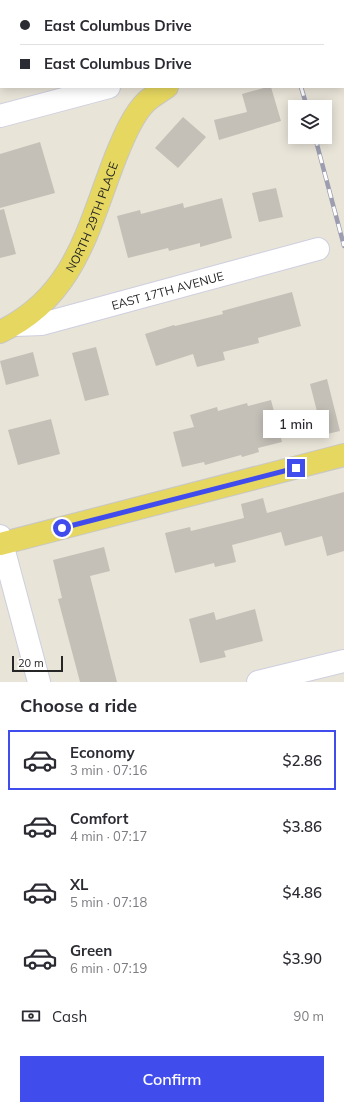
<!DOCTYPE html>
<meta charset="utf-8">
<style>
:root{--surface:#fff;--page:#f7f7f7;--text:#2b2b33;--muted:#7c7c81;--line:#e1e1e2;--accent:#414ced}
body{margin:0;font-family:Mulish,sans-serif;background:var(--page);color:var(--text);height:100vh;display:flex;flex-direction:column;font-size:15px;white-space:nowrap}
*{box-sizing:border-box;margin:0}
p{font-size:13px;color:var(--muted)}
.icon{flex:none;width:22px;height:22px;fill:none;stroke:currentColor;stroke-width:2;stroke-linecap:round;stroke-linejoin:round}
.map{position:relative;height:682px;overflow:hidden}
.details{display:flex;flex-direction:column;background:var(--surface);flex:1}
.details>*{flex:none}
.top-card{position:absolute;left:0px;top:0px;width:344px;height:88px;box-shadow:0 2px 10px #0003;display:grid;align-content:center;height:88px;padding:0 20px;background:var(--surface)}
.buttons{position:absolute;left:288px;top:100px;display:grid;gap:8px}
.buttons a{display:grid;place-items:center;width:44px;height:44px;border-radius:0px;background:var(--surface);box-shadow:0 2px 10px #0003;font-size:20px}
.scale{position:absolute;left:12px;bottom:10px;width:51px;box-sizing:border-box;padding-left:4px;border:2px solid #262626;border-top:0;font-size:11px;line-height:14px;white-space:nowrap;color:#262626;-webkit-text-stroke:3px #fff;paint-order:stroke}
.end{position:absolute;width:18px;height:18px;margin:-9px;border:5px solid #414ced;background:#fff;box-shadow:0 0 0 2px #fff}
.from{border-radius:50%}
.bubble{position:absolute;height:28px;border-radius:0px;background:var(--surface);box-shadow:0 2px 10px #0003;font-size:13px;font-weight:600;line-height:28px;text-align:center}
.top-card b{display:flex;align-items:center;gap:14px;height:38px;font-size:15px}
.top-card b+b{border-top:1px solid var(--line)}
.top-card i{width:10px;height:10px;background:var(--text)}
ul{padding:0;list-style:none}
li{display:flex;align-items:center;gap:12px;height:60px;margin:0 8px 6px;padding:0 12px;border:2px solid transparent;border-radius:0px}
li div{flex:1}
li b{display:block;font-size:15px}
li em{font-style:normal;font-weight:600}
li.selected{border-color:var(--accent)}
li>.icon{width:36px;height:36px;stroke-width:1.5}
h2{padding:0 20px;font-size:18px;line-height:48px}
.pay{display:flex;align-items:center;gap:10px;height:44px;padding:0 20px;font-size:15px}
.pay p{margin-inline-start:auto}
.action{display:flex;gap:8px;margin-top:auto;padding:8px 20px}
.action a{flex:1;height:46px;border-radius:0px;background:var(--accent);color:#fff;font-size:16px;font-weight:600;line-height:46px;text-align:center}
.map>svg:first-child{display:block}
</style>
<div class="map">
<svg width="344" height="682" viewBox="0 0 344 682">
<rect width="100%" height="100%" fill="#e9e4d8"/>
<g fill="#c4c0b8">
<polygon points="267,87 271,87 281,121 219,140 214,120 247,112 242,94"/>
<polygon points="183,117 206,137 178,168 155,148"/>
<polygon points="40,142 55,193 0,208 0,154"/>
<polygon points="276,188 283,217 259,222 252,193"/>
<polygon points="222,198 232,238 200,247 200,243 169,251 168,248 128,258 117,216 140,210 141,214 183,203 184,208"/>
<polygon points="4,209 16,254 0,258 0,210"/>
<polygon points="292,292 301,326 258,338 259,343 223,352 225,360 197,367 193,354 156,366 145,334 174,325 175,326 223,314 222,311"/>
<polygon points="96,347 109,395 85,401 72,353"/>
<polygon points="33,352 39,376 6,385 0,361"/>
<polygon points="327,379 340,431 323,435 310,384"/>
<polygon points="271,400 282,442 258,448 259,452 242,457 241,455 205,465 204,462 182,467 173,432 194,427 190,415 217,407 218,411 247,403 248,406"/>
<polygon points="51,419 60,454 18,465 8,430"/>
<polygon points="344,492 344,551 327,556 322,536 285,546 281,532 232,545 236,562 215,567 214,563 175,573 165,533 190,527 191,531 244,518 241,504 263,498 267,513"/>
<polygon points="104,547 110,571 90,576 117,682 80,682 58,599 62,598 53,560"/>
<polygon points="255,609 263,641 224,651 226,657 200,663 189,619 214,612 216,620"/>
</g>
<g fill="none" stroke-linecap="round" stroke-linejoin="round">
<defs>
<g id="minor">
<polyline points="0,116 109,87"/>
<path id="s1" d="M15,325L42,324L318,249"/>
<polyline points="0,536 39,682"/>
<polyline points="258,682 344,661"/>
</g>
<g id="major">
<polyline points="343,27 344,26"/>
<path id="s2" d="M0,332C76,296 88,227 116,156C123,139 133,114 147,101C153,96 161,91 167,87"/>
<polyline points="0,544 344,455"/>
</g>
</defs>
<use href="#minor" stroke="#cecfdf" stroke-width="24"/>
<use href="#major" stroke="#c7c7c7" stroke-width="24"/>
<use href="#minor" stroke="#fff" stroke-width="22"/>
<use href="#major" stroke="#e6d760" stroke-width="22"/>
<defs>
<g id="rail">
<polyline points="278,0 279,1"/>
<polyline points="301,87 307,107"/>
<polyline points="315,137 344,246"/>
</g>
</defs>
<use href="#rail" stroke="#9c9db0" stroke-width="4.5"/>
<use href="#rail" stroke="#fff" stroke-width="3" stroke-dasharray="9" stroke-linecap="butt"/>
</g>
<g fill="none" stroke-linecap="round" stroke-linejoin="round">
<polyline stroke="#414ced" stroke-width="5" points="62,528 296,468"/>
</g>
<g text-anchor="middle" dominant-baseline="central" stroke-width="3" stroke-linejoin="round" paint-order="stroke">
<g font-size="12" fill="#262626" stroke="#fff">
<text stroke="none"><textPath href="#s2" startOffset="152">NORTH 29TH PLACE</textPath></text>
<text stroke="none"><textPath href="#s1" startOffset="157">EAST 17TH AVENUE</textPath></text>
</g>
</g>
</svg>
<div class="buttons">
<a><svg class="icon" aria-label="layers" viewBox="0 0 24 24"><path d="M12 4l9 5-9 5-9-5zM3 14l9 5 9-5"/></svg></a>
</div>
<div class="scale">20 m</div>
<i class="end from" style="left:62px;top:528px"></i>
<i class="end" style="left:296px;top:468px"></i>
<div class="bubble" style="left:263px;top:410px;width:66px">1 min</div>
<div class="top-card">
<b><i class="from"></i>East Columbus Drive</b>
<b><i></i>East Columbus Drive</b>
</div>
</div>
<section class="details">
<h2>Choose a ride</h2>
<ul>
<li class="selected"><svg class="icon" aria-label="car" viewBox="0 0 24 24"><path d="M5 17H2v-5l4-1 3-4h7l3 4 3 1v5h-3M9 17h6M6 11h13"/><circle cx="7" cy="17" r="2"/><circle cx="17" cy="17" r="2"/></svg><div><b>Economy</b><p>3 min · 07:16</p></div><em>$2.86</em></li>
<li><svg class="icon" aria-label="car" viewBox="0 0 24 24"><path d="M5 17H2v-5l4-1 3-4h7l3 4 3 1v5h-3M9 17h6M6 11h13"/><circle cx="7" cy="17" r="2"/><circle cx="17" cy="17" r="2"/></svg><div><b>Comfort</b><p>4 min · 07:17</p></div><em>$3.86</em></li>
<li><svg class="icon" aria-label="car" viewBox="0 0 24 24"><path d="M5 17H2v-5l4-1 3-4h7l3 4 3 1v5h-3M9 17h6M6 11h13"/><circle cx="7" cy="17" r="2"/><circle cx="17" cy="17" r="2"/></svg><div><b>XL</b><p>5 min · 07:18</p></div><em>$4.86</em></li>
<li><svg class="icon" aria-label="car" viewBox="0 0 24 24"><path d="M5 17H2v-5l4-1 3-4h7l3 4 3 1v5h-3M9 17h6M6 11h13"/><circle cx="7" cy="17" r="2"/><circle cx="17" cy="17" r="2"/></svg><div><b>Green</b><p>6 min · 07:19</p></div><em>$3.90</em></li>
</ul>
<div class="pay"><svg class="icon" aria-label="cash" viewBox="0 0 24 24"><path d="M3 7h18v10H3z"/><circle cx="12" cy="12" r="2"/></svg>Cash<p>90 m</p></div>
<div class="action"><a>Confirm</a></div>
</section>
